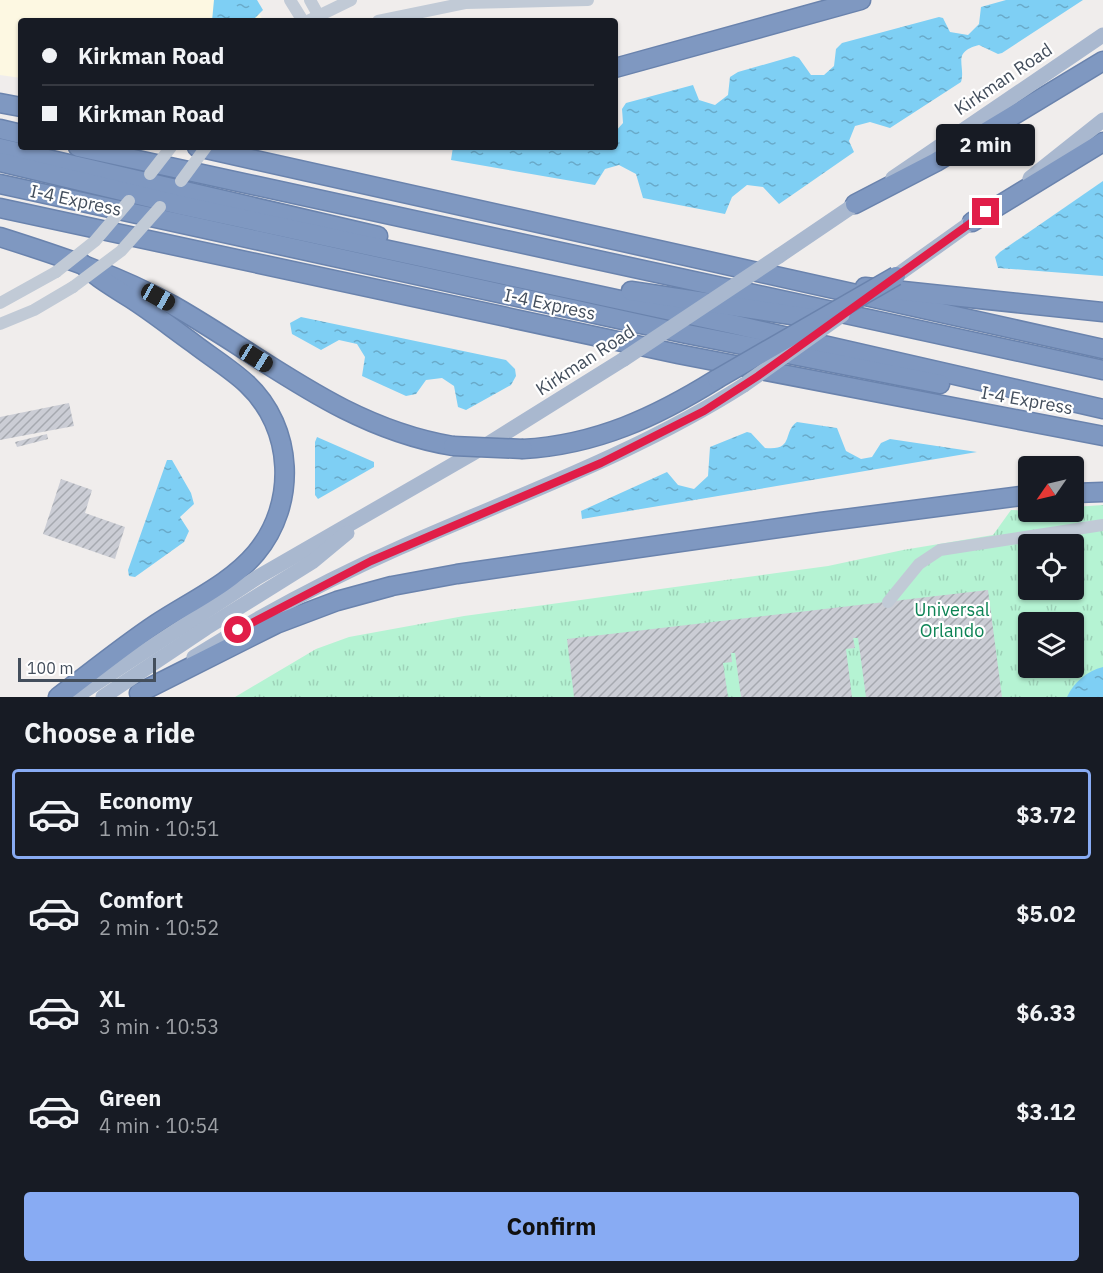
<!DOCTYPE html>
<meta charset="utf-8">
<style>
:root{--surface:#171b24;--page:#242831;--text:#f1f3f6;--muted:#9ea1a6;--line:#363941;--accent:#88abf3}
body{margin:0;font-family:"IBM Plex Sans",sans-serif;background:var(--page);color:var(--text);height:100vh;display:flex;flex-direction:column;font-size:22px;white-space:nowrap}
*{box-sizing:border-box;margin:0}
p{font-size:20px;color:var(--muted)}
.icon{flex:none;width:33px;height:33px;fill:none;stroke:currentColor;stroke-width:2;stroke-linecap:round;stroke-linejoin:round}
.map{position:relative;height:697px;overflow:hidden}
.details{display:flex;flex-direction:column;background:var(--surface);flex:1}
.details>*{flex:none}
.top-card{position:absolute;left:18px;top:18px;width:600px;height:132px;border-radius:6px;box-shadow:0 2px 4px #0004;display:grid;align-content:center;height:132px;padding:0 24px;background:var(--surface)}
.needle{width:39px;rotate:236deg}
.controls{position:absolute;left:1018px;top:456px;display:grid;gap:12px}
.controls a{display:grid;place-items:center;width:66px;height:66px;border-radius:6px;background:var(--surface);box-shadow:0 2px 4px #0004;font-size:30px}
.scale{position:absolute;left:18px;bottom:15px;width:138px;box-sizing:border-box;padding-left:6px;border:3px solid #434e5c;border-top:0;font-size:16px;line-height:21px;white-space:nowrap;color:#434e5c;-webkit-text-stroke:4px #fff;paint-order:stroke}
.end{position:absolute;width:27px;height:27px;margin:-14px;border:8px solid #e11d48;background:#fff;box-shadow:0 0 0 3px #fff}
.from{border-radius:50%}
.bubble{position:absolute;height:42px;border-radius:6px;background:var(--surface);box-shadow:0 2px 4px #0004;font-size:20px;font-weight:700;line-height:42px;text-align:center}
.car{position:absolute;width:18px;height:36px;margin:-18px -9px;border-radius:8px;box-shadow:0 0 4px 2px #0007;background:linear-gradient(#222 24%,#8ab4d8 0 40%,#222 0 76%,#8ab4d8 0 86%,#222 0)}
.top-card b{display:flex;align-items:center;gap:21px;height:57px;font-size:22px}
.top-card b+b{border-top:2px solid var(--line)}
.top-card i{width:15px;height:15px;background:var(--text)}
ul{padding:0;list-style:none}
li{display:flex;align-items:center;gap:18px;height:90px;margin:0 12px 9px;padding:0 12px;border:3px solid transparent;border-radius:6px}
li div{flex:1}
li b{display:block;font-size:22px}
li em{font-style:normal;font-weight:700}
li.on{border-color:var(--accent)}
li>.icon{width:54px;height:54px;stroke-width:1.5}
h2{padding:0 24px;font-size:27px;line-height:72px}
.primary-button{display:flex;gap:12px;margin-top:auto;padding:12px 24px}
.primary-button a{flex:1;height:69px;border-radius:6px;background:var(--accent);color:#111;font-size:24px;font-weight:700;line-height:69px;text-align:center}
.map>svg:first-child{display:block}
</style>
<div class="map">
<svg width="1103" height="697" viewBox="0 0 1103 697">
<defs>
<pattern id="park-tufts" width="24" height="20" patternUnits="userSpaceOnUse" patternTransform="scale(1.5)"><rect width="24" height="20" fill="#b5f3d3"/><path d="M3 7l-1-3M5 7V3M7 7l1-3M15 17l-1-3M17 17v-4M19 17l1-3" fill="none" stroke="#9dd2b8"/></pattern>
<pattern id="water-ripples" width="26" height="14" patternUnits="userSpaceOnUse" patternTransform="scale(1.5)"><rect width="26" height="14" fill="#7ecff4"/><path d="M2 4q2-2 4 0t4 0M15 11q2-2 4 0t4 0" fill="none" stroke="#69aac9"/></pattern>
<pattern id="building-hatch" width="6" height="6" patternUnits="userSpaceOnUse" patternTransform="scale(1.5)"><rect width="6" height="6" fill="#cbcdd5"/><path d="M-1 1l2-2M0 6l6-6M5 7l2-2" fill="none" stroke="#a6a9b0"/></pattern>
</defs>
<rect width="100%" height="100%" fill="#f0edec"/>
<polygon fill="#fdf8e2" points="0,0 250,0 263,20 21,21 21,78 0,75"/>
<path fill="url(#park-tufts)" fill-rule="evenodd" d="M1103,505V697H235L316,649L349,637L464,616L828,566L903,550L993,535L1011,510L1074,512V507ZM1029,544H1074V590H1029ZM1029,622H1074V668H1029Z"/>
<g fill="url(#water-ripples)">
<polygon points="214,0 257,0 263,10 252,21 212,21"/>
<path d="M1006,0H1083L1002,53L998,54L979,45C951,52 966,65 961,82L890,128L870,122L855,126L849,141L854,152L779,204L763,187L747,185L732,197L725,214L643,198L636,174L619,165L605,169L595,185L451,160L453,147H615V132L623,123L622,109L626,103L693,85L699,100L715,105L728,95L730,77L738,72L794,56L799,58L811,75H824L834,66L836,49L842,43L939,17L943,18L950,32L968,35L979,24L981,7Z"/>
<polygon points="1103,181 1103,276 998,268 995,257 1000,252"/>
<polygon points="301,317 506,360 515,369 516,376 511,385 466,410 458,407 454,386 442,378 426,380 416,394 406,396 362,376 365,357 357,344 339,340 321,350 292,334 290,323"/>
<path d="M797,422L837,428L846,451L861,459L872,457L881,443L890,439L977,452L582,519L581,511L667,472L678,485L694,489L708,476L710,447L747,432L751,433L765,448C795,451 782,432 797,422Z"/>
<polygon points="317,437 374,462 374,467 318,499 315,495 315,442"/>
<polygon points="167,460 172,460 191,493 194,504 180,517 189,531 184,542 135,577 129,576 128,570"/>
<path d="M1103,667V697H1067C1074,682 1087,671 1103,667Z"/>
</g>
<g fill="url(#building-hatch)">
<polygon points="69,403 74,426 0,440 0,417"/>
<polygon points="47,434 48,439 17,447 15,442"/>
<polygon points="61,479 92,490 85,513 125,527 115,559 43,534"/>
<polygon points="988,590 1002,697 866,697 858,638 853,638 855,648 846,649 852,697 741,697 735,653 731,653 732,662 723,663 728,697 574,697 567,639"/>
</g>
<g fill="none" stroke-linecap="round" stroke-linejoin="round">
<defs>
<g id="highway">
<polyline points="615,68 861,0"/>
<polyline points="0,103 21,107"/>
<polyline points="0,129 21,134"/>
<polyline points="78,147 1103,370"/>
<polyline points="197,147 1103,349"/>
<polyline points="0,148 378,236"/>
<polyline points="0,162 180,205 736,325 1103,409"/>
<polyline points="0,184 682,333 940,384"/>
<polyline points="855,204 936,162 1103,61"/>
<polyline points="0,208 678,354 1103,436"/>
<polyline points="972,222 1103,142"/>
<path d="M0,237C60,256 118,275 174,306C267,359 344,428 453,446"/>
<polyline points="865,287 1103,312"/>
<polyline points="631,291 811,318"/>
<path d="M523,449C596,445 656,417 717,379"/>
<polyline points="1074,493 1103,492"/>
<polyline points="139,693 276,624 337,601 392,586 457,574 821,522 1029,495"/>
<path d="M58,697C91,672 123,646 156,624C189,602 230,584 256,553C297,504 294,428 247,384C231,369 211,357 193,343C172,328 152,312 130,298C110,285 97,278 79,261"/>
</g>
</defs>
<use href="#highway" stroke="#6a83ad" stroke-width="21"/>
<g stroke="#c1cad6" stroke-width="12">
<polyline points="290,0 303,21"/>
<polyline points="310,0 321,20"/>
<polyline points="308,21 351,0"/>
<polyline points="378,21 465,3 588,0"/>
<polyline points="0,303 56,272"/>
<polyline points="0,324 34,310 73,287"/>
<polyline points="888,602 919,564 940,550 1103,525"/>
</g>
<g stroke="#a9b8cf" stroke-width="15">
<polyline points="893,178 1103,35"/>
<polyline points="1030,178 1103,120"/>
<polyline points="779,256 863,199"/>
<polyline points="896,276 980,216"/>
<path d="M194,657C260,616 328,579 399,548C516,496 636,454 744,385"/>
<polyline points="75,697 258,577 475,452 624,359"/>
<polyline points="103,697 206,628 312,562 347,533"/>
</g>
<use href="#highway" stroke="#7f98c1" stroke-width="18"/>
<defs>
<g id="highway-bridge">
<polyline points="717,379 896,276"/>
<polyline points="453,446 523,449"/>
</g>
</defs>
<use href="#highway-bridge" stroke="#6a83ad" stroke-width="21" stroke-linecap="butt"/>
<g stroke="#c1cad6" stroke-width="12">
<polyline points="150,174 171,147"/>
<polyline points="181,181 206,147"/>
<polyline points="56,272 95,241 129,201"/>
<polyline points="73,287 121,251 160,207"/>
</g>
<g stroke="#a9b8cf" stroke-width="15">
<polyline points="624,359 779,256"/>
<polyline points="744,385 842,315"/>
</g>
<use href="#highway-bridge" stroke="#7f98c1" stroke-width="18"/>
</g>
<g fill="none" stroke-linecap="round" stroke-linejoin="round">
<polyline stroke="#e11d48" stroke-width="8" points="238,630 371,561 601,463 704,411 758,376 986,212"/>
</g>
<g text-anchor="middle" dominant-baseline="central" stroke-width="4.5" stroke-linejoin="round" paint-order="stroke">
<g font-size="18" fill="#434e5c" stroke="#fff">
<text transform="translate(1003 79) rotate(-34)">Kirkman Road</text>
<text transform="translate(76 200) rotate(12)">I-4 Express</text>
<text transform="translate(550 304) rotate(12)">I-4 Express</text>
<text transform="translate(585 360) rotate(-33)">Kirkman Road</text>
<text transform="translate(1027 400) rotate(10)">I-4 Express</text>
</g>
<g font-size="18" fill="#0d8355" stroke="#fff">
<text x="952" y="609">Universal<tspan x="952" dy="21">Orlando</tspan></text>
</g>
</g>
</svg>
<div class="controls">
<a><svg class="needle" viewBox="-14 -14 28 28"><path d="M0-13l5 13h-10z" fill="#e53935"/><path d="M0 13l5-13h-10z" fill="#9ea1a6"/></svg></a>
<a><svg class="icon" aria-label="locate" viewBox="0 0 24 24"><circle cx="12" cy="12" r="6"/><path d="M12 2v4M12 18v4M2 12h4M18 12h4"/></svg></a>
<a><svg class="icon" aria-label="layers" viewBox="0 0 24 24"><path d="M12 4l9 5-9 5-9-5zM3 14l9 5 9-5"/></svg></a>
</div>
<div class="scale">100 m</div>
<i class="end from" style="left:238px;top:630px"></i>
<i class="end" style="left:986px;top:212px"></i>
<div class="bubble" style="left:936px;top:124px;width:99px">2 min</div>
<i class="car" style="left:158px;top:297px;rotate:119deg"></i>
<i class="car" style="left:256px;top:358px;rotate:122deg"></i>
<div class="top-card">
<b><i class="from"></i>Kirkman Road</b>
<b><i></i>Kirkman Road</b>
</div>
</div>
<section class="details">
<h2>Choose a ride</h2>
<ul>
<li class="on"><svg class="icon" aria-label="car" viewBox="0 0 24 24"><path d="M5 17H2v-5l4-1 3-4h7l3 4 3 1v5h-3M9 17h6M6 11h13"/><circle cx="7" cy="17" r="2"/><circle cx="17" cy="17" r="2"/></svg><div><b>Economy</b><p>1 min · 10:51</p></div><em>$3.72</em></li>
<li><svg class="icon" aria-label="car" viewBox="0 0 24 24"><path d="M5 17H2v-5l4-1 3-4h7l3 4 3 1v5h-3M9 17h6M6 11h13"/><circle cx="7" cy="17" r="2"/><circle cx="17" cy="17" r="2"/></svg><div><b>Comfort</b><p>2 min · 10:52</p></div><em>$5.02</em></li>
<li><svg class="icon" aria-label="car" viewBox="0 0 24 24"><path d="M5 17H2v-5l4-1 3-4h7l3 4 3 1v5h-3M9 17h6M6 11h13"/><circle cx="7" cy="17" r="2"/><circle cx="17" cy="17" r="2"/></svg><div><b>XL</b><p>3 min · 10:53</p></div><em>$6.33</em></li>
<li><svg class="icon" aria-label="car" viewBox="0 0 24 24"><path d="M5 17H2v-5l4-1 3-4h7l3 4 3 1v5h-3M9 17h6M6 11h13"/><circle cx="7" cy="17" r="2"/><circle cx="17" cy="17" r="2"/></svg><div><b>Green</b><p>4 min · 10:54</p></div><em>$3.12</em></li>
</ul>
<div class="primary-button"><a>Confirm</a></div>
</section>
